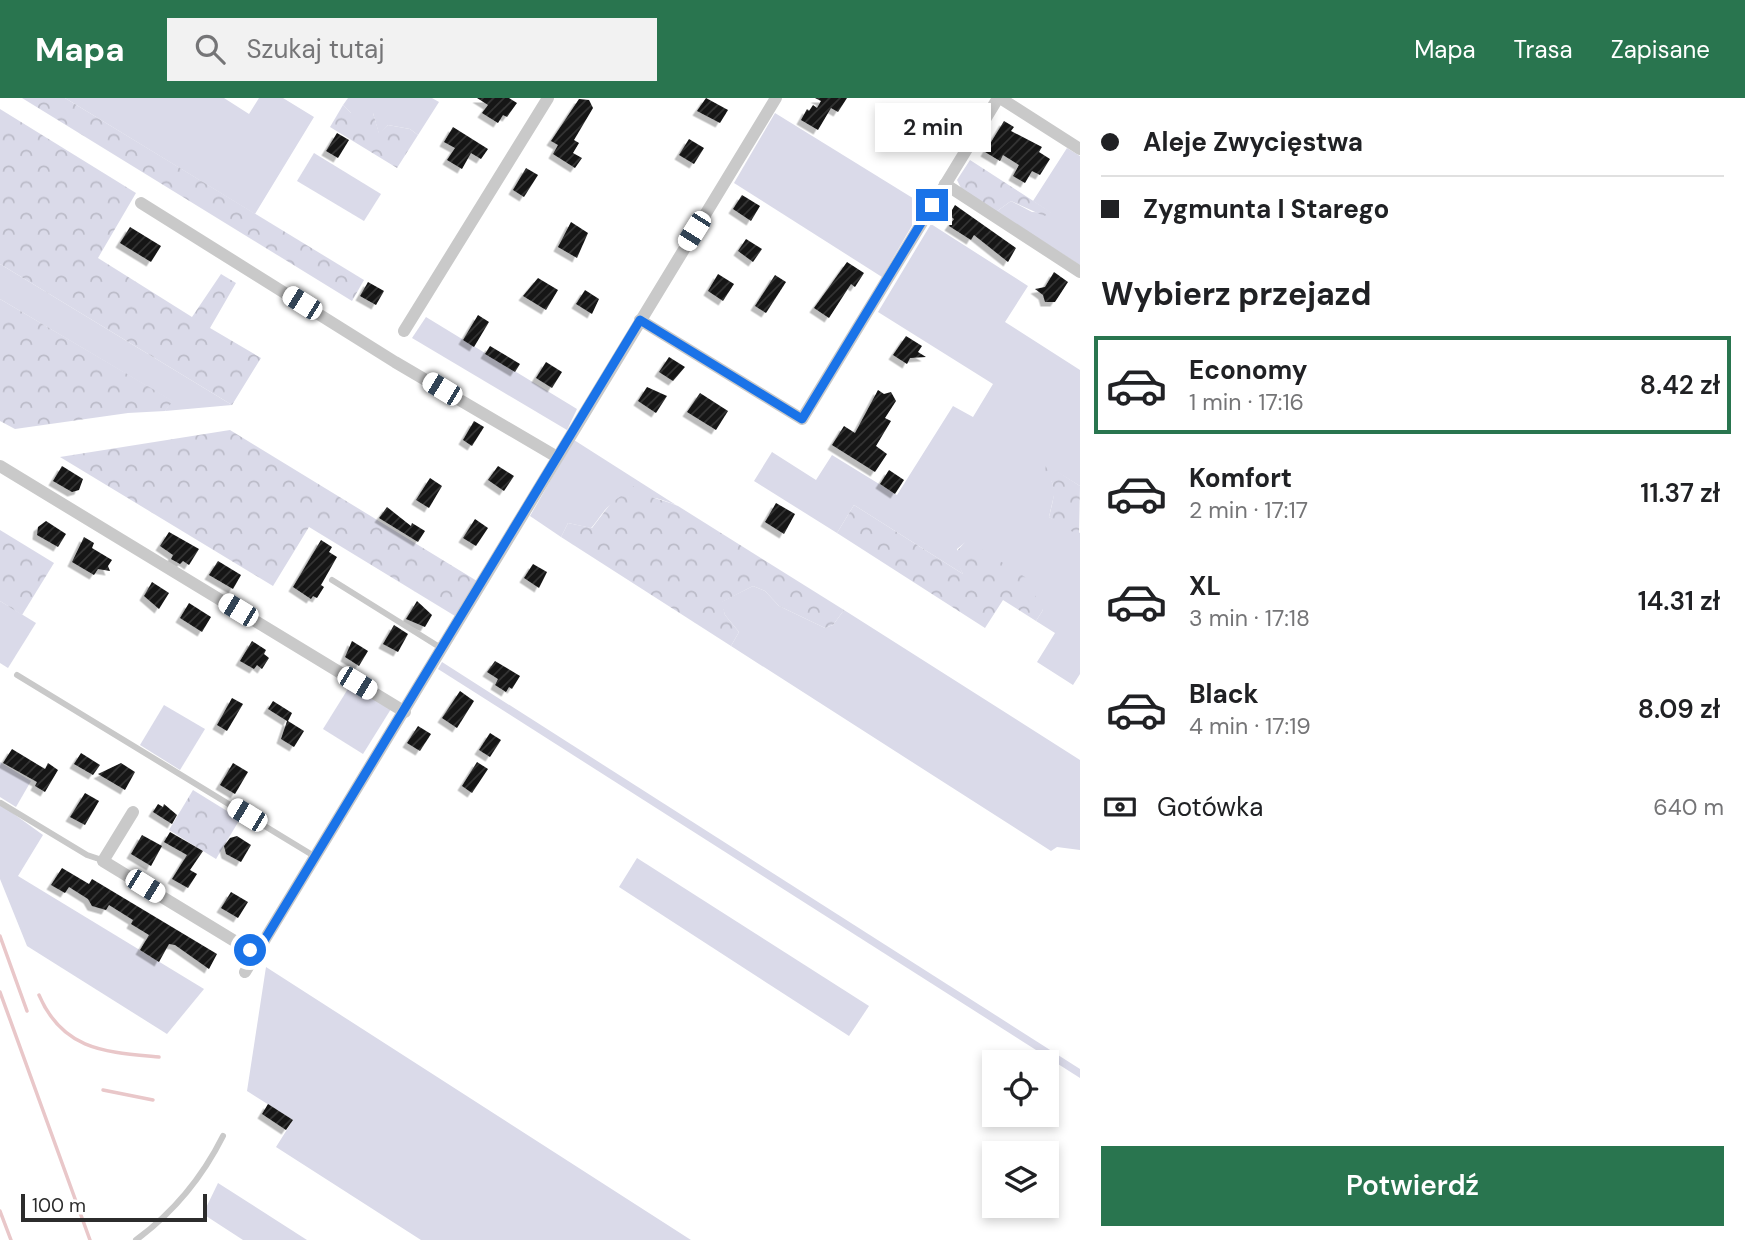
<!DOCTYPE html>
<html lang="pl">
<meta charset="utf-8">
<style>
:root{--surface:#fff;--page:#f2f2f2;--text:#202124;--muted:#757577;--line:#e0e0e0;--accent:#29754f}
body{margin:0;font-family:"DM Sans",sans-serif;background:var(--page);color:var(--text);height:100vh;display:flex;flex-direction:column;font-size:26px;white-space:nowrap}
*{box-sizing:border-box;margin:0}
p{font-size:23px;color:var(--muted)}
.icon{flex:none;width:38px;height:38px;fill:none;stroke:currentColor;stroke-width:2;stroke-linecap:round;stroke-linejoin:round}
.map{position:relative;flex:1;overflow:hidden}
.side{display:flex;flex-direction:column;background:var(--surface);width:665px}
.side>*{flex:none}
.top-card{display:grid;align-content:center;height:154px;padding:0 21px;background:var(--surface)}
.fabs{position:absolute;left:982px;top:952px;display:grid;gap:14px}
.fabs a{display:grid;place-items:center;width:77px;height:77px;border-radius:0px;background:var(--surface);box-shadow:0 4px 10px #0003;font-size:35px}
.scale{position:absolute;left:21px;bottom:18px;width:186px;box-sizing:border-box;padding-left:7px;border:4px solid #2c2c2c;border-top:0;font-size:19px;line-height:24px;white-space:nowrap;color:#2c2c2c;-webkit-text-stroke:5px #fff;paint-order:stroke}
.end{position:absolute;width:32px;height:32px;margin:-16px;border:9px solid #1a73e8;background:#fff;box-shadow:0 0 0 4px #fff}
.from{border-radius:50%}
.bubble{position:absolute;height:49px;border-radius:0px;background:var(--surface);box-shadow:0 4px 10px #0003;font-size:23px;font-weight:600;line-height:49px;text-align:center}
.car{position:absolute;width:21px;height:42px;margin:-21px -10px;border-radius:9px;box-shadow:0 0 5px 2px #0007;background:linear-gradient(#fff 24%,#345 0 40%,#fff 0 76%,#345 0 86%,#fff 0)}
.top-card b{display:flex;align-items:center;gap:24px;height:66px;font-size:26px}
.top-card b+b{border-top:2px solid var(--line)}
.top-card i{width:18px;height:18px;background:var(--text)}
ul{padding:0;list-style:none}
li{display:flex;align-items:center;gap:21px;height:98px;margin:0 14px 10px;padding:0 7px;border:4px solid transparent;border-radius:0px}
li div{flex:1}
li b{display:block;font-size:26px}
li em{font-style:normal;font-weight:600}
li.on{border-color:var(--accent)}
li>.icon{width:63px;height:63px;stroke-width:1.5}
h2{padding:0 21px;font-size:32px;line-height:84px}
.pay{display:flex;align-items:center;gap:18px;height:77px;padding:0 21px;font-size:26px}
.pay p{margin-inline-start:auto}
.action{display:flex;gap:14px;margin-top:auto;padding:14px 21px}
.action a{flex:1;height:80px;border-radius:0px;background:var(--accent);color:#fff;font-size:28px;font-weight:600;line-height:80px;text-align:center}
header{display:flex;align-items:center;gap:42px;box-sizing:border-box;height:98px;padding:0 35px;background:var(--accent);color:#fff}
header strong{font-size:33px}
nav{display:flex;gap:38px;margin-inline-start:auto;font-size:24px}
.search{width:490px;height:63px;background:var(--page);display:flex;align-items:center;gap:18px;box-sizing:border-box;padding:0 24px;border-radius:0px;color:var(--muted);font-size:26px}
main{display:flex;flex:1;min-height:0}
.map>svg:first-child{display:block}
</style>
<header>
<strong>Mapa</strong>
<div class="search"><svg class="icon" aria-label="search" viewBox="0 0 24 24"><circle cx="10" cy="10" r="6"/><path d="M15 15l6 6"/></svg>Szukaj tutaj</div>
<nav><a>Mapa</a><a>Trasa</a><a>Zapisane</a></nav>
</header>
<main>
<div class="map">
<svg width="1080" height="1142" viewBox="0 0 1080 1142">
<defs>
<pattern id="forest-crowns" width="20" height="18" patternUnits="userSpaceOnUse" patternTransform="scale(1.75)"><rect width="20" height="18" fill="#dadae9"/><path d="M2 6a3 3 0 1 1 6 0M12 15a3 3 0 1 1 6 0" fill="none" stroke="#bbbbc8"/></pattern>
<pattern id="building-hatch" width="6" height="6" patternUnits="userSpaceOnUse" patternTransform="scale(1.75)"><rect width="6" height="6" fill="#131313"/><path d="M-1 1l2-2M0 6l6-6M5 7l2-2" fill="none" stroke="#363636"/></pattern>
<filter id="shadow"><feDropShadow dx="-4.5" dy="4.5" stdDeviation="0" flood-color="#0004"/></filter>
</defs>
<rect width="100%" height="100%" fill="#fff"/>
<g fill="#dadae9">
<polygon points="65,0 224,0 249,16 259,0 283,0 314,19 255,116"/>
<polygon points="348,0 432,0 439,4 418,37 410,31 388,27 379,36 373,15 351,15 343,7"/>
<polygon points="775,15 924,107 882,179 734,85"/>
<polygon points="1067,50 1080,58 1080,167 996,114 1011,103 1032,114 1051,115 1033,103"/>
<polygon points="314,55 381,96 364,123 297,83"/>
<polygon points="931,126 1028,188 1005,224 1080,272 1080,388 1046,367 1055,393 1049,419 1080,435 1080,576 1073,587 1037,564 1055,535 1036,523 1043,512 967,443 957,451 958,465 963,476 854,407 837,435 754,383 772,354 816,382 832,357 897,397 953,308 973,319 993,286 878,214"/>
<polygon points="0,166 232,307 165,313 172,303 0,201"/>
<polygon points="426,219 577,311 567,332 412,240"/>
<path d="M574,342L676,407C656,399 633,392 613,405C605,409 598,423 591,430L568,425L561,439L530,418Z"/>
<polygon points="753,488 765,493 779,508 825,530 833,527 844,512 1080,662 1080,752 1057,749 1051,753 731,548 739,534 725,517 721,504"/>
<polygon points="0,503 36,525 8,570 0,565"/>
<polygon points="442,564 1080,971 1080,980 438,571"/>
<polygon points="351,586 391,611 363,656 323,631"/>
<polygon points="164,607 205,631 180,672 140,647"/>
<polygon points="0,664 31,683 16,709 0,699"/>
<polygon points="0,706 43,737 18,778 204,891 167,936 27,848 0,781"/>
<polygon points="637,760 869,908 849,938 619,789"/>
<polygon points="266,869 691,1142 421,1142 276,1049 293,1022 247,993"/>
<polygon points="218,1085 307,1142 243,1142 203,1116"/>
</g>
<g fill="url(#forest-crowns)">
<polygon points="22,0 65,0 364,182 352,203"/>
<polygon points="343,7 351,15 366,12 373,15 379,35 388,27 410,31 418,37 397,70 330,29"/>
<polygon points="0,11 136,95 98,160 192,219 221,176 236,185 210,230 261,260 232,307 0,166"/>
<polygon points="970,62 1052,115 1044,118 1011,103 996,114 963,94 957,82"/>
<polygon points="0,201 173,303 165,313 128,315 15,331 0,323"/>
<polygon points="230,332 477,483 455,518 309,429 273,488 60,359"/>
<path d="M1046,366L1080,388L1079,438L1049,419C1053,401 1059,389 1045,374Z"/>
<path d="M633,388C647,400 661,401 678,408L844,512L833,527L825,530L779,508L765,493L753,488L722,504L725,517L739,534L731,548L561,439L568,425L592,430L611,405L621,398L628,399Z"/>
<polygon points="854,407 963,476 953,457 967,442 1025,479 1043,512 1036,523 1003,502 985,530 837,435"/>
<polygon points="0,432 54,465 22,517 0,503"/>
<polygon points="193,692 240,721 216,761 169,732"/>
</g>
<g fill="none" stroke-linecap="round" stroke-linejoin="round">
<g stroke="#e9c7c9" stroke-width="3.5">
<polyline points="0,838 27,913"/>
<polyline points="0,894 90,1142"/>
<path d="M39,897C63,953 106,954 159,959"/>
<polyline points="103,992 153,1002"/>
<polyline points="0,1113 11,1142"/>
</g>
</g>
<g fill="url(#building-hatch)" filter="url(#shadow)">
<polygon points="477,0 509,0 517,5 507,19 503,17 498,25 482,15 488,7"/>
<polygon points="706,0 728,12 720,25 697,13"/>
<polygon points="815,0 847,0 838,14 831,10 818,32 801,22 807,11 809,13 813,7 817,10 821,3"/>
<polygon points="579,1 589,2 593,10 574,42 579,45 573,55 582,60 575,70 553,56 558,47 551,43"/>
<polygon points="1004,23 1014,29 1011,33 1042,49 1039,54 1050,61 1040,77 1032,73 1025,85 1013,78 1019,67 1003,57 1000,63 985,54"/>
<polygon points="453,29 488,51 481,61 471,55 462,71 447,62 455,50 444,44"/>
<polygon points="337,35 349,42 338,60 326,53"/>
<polygon points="689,41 704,50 694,66 679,57"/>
<polygon points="526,70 538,77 524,99 513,92"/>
<polygon points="742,97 760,108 751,123 733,111"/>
<polygon points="955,107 1016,150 1008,164 974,137 971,142 949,128 954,121 949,117"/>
<polygon points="571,124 588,135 577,160 558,149"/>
<polygon points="130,129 161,148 151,164 120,145"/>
<polygon points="746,141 762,151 753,164 738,153"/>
<polygon points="847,164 864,175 855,189 851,186 829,220 814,210"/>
<polygon points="1054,174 1068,184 1055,204 1045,204 1043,197 1035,191 1045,189"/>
<polygon points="718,176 734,186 723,203 708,193"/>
<polygon points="775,177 786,184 766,215 755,208"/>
<polygon points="538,180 558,192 546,212 523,198"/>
<polygon points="368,184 384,193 376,207 360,198"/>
<polygon points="585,192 599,201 592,216 576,206"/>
<polygon points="478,217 489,224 474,249 463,242"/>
<polygon points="906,238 922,248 918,254 926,259 910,260 907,266 893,257"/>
<polygon points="490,248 520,266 515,274 485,256"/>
<polygon points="669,259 685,269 673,283 659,274"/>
<polygon points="546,264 562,274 552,290 536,280"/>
<polygon points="647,289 667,298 656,315 638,303"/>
<polygon points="878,292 884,296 891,294 896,303 885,320 891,323 876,348 887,356 875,374 832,347 844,328 855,335"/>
<polygon points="700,295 728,313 716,332 687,314"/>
<polygon points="474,323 484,329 472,348 463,342"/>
<polygon points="62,368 83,381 79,392 72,394 53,383"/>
<polygon points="498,368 514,378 504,393 488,382"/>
<polygon points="889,372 904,382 895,396 880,386"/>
<polygon points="430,380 442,388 429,410 416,402"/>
<polygon points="776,405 795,416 784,436 765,424"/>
<polygon points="387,409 411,428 412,425 425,433 418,444 379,420"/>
<polygon points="475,421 488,430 476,448 463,440"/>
<polygon points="46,423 66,436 58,449 37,437 38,429"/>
<polygon points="169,434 199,451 189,467 183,463 180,466 171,461 173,457 160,448"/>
<polygon points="84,439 94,445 92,450 112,462 108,468 110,473 98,471 94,477 72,464"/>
<polygon points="321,442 332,449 329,454 337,459 321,487 324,489 317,500 313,498 311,501 293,489"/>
<polygon points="218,463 241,477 233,491 209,477"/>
<polygon points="533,466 547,474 539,490 524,480"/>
<polygon points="152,484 169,495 159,511 144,498"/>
<polygon points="417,503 432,517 425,529 406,521"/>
<polygon points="189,505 211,519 202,534 180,520"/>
<polygon points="394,527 408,536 398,554 383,546"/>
<polygon points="252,543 266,552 264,556 269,560 262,571 257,567 254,571 240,563"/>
<polygon points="352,543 368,553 359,568 345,559"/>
<polygon points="495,563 520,578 512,591 509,589 506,594 495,587 498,581 487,574"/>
<polygon points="460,593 474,603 457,630 442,620"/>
<polygon points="232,600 243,606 227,633 217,627"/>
<polygon points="273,603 292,615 288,623 304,633 294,649 281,641 287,623 268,611"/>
<polygon points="418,628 431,636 420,653 407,645"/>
<polygon points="490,635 501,642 490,659 479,652"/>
<polygon points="12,651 45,671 48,665 58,672 45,694 35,688 37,684 3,665"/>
<polygon points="81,655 100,667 93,677 74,666"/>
<polygon points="477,664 488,671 472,695 462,688"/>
<polygon points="121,665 135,674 125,692 98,676"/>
<polygon points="233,665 248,674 235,696 220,687"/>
<polygon points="85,695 99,703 85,727 70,719"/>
<polygon points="158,706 163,709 164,706 177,717 172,726 153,714"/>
<polygon points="170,734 203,753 190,772 197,776 188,790 172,781 187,757 164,744"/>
<polygon points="142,737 162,748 151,768 131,756"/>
<polygon points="237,738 251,747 241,764 226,756 224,748 230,740"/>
<polygon points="62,770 89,786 92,781 217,856 209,871 175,847 169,846 159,864 140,852 149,837 131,826 133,822 109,807 106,812 92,808 88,801 69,789 65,795 51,787"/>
<polygon points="231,794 248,804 238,820 221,810"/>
<polygon points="268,1006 293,1022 286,1032 262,1016"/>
</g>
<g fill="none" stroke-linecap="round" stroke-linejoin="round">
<g stroke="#c9c9c9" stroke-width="6">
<polyline points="332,482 441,550"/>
<polyline points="17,577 314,758"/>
<polyline points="1,705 87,757 102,762"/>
<path d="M136,1142C174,1114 202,1080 223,1038"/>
</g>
<g stroke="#c9c9c9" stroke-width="12">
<polyline points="1000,0 1080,51"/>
<polyline points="945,86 1080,174"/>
<polyline points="141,105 395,264 557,359"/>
<polyline points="640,222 802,321 998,0"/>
<polyline points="404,233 548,0"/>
<polyline points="0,368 405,614"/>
<polyline points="133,714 103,763 256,856"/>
<polyline points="245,874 776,0"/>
</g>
</g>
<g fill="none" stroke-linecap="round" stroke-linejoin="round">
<polyline stroke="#1a73e8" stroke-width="9" points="250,852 256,856 640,222 802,321 932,107"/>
</g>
</svg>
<div class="fabs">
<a><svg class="icon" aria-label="locate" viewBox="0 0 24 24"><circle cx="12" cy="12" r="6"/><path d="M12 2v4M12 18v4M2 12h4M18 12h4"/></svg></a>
<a><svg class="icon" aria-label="layers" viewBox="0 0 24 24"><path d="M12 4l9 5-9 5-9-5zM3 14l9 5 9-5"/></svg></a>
</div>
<div class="scale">100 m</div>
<i class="end from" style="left:250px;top:852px"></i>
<i class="end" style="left:932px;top:107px"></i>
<div class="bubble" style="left:875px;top:5px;width:116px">2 min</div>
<i class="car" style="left:694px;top:133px;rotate:212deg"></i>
<i class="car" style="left:302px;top:205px;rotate:302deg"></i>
<i class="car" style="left:442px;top:291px;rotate:301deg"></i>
<i class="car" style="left:238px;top:512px;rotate:301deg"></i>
<i class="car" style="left:357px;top:585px;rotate:121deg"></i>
<i class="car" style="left:247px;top:717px;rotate:301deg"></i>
<i class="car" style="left:145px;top:788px;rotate:122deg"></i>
</div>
<section class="side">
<div class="top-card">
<b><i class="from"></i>Aleje Zwycięstwa</b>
<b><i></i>Zygmunta I Starego</b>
</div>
<h2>Wybierz przejazd</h2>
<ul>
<li class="on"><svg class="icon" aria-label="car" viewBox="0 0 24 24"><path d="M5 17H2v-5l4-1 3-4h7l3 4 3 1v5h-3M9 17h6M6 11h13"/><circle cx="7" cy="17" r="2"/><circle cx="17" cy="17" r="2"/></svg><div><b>Economy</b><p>1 min · 17:16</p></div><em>8.42 zł</em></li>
<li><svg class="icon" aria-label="car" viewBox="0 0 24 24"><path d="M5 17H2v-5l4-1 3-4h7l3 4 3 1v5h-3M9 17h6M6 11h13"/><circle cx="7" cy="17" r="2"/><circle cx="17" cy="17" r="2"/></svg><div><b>Komfort</b><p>2 min · 17:17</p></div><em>11.37 zł</em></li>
<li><svg class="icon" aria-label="car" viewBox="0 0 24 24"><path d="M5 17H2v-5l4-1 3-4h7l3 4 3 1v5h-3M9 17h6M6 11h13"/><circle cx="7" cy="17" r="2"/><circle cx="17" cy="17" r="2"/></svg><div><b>XL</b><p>3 min · 17:18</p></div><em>14.31 zł</em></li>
<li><svg class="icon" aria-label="car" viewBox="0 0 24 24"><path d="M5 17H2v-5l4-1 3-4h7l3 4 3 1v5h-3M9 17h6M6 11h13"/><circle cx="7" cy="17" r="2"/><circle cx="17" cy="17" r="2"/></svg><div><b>Black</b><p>4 min · 17:19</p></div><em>8.09 zł</em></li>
</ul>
<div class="pay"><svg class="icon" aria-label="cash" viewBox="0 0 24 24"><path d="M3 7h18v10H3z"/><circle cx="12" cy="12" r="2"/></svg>Gotówka<p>640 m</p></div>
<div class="action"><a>Potwierdź</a></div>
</section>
</main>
